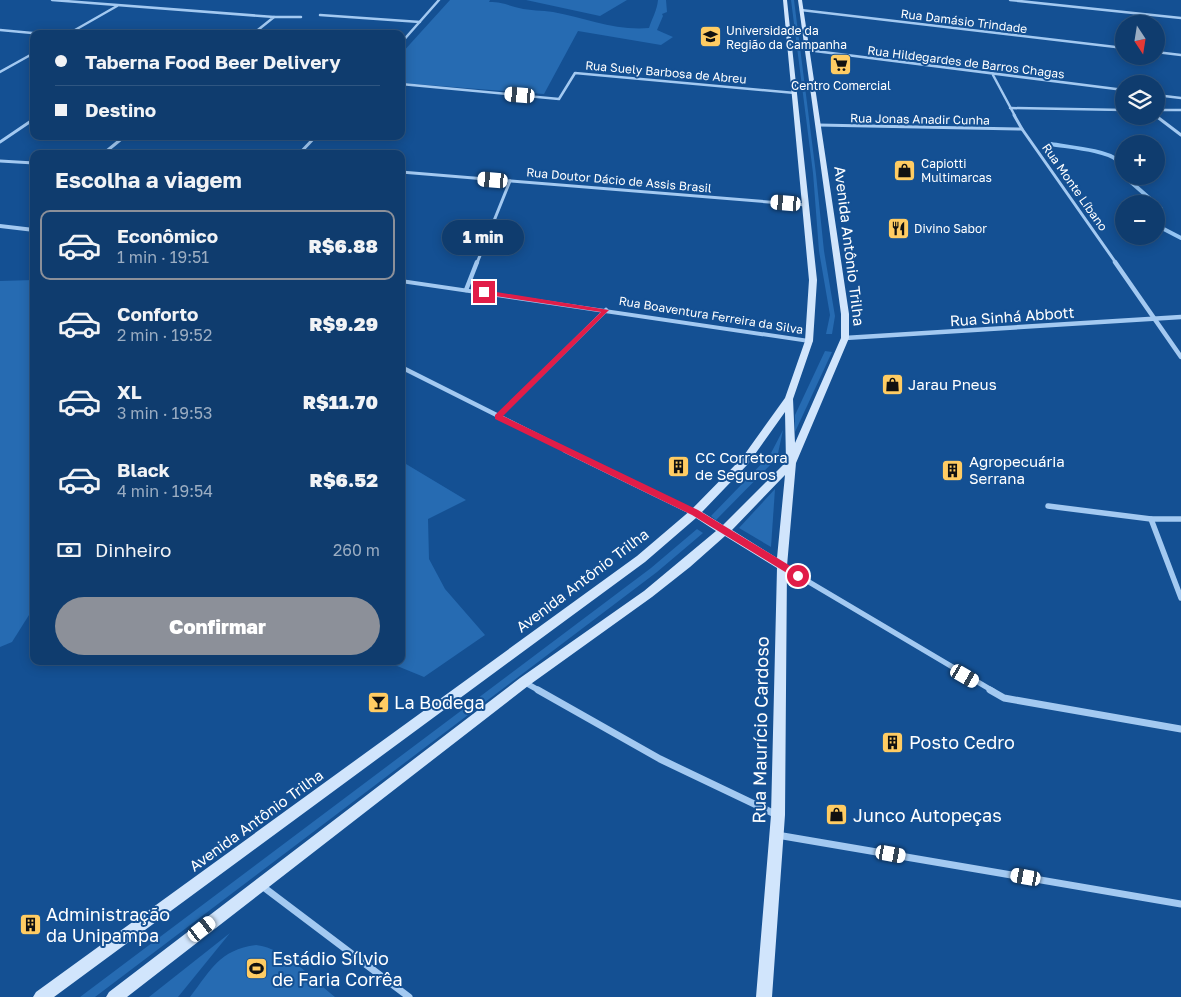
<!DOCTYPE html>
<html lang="pt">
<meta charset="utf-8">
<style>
:root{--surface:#0f3c6e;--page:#184373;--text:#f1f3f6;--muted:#9badc2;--line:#2f5681;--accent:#8c9099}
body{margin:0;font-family:"Golos Text",sans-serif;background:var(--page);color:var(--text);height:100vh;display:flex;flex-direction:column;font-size:19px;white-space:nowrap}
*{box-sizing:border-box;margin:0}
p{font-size:16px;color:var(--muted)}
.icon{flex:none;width:28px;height:28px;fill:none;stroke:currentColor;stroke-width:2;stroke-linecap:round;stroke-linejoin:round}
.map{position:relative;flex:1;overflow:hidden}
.drawer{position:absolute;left:30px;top:150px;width:375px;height:515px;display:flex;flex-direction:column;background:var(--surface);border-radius:10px;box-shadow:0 2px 12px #0003,0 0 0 1px var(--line)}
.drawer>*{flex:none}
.hud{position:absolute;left:30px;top:30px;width:375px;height:110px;border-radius:10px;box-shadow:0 2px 12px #0003,0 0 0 1px var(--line);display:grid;align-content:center;height:110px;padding:0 25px;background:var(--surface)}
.needle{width:32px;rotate:168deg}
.buttons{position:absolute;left:1115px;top:15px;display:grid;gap:10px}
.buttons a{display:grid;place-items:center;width:50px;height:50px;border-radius:50%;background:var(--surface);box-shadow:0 2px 12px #0003,0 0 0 1px var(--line);font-size:25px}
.end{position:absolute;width:22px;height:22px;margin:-11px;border:6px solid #e11d48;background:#fff;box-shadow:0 0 0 2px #fff}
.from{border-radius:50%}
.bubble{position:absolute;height:35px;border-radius:18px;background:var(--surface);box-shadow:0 2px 12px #0003,0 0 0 1px var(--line);font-size:16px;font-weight:800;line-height:35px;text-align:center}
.car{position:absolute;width:15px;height:30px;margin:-15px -8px;border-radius:6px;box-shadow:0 0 4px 1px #0007;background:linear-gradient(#fff 24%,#345 0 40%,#fff 0 76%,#345 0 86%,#fff 0)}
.hud b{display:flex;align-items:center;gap:18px;height:48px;font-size:19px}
.hud b+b{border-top:1px solid var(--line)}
.hud i{width:12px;height:12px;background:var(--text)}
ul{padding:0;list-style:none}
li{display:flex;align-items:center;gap:15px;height:70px;margin:0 10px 8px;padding:0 15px;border:2px solid transparent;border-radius:10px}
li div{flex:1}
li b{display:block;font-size:19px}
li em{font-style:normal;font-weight:800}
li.current{border-color:var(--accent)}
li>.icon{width:45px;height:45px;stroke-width:1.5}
h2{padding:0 25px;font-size:22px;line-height:60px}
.pay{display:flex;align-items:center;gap:12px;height:55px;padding:0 25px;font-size:19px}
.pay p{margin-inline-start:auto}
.action{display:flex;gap:10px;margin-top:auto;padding:10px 25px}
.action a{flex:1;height:58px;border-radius:30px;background:var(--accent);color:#fff;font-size:20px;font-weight:800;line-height:58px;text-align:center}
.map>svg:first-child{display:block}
</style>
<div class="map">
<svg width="1181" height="997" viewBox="0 0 1181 997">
<rect width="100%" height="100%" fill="#145093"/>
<g fill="#266bb2">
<path d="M450,0H490L489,2C502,2 507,5 519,8C530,11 542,10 553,12C585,18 616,31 649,28C652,18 657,11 658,0H666L667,12L662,14L663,16L657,30L673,37L661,45L578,31L544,94L401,83V54Z"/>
<polygon points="526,0 627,0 600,16"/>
<polygon points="791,0 794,0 816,174 824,251 835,316 832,334 826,334 830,315 819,251 813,173"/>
<polygon points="34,280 34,599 29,615 12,642 0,647 0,281"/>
<polygon points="825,351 832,352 795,432 795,415"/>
<polygon points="783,430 777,458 716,520 711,516 770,455"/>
<polygon points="401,461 466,500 428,519 429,559 445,589 485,635 424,677 385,661 401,661"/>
<polygon points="775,489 771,547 739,528"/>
<polygon points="697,529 703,533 657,572 95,997 80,997 651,568"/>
<polygon points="230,933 178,997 149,997"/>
<path d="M256,945C287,949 311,978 335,997H190C211,970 219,950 256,945Z"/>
</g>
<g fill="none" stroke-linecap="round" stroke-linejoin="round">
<g stroke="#95c5f4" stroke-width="4">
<path d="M1051,144C1067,147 1106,150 1117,160C1121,164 1123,170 1124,175"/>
<polyline points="1124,176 1156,204"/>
<polyline points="1156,204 1161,209 1156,212"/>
<polyline points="1156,225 1181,238"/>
</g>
<g stroke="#a3c9f1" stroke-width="2.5">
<polyline points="52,0 274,17 253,34"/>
<polyline points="1010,0 1181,18"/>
<polyline points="801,10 1124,48"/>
<polyline points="320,15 420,22"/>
<polyline points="274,17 301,17"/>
<polyline points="0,30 43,34"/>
<polyline points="68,34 117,6"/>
<polyline points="401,43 439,0"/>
<polyline points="807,50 1124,90"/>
<polyline points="1156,52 1181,55"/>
<polyline points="0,72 34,53"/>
<polyline points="993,75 1015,116"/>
<polyline points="401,84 559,99 575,73 795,93"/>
<polyline points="1156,95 1181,98"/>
<polyline points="1010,108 1124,110"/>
<polyline points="1156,110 1181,110"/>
</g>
<g stroke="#a3c9f1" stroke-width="3">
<polyline points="1014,115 1022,129 1116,263"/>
<polyline points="1156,116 1181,135"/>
<polyline points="818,125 1022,129"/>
<polyline points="0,142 34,119"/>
<polyline points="170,152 187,154"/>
<polyline points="103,154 125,136"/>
<polyline points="299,154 316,136"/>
<polyline points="0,161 34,163"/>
<polyline points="401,172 806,205"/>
<polyline points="477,263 510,181"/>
</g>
<g stroke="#a3c9f1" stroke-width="4.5">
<polyline points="1115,262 1181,357"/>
<polyline points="466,290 477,262"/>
<polyline points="845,338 1181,317"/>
<polyline points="401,367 568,451"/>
<polyline points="498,417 606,310"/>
</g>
<g stroke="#a3c9f1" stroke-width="5.5">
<polyline points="565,450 694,513"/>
<polyline points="1048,506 1151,519 1181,519"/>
<polyline points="1151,519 1181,598"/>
<polyline points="782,566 993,691"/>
<polyline points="524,682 540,691"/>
</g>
<g stroke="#a3c9f1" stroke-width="7">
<polyline points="538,690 660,759 775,814"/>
<polyline points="990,690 1004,698 1181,729"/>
<polyline points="777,835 1181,904"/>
<polyline points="262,886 409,997"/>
</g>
<g fill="#a3c9f1" fill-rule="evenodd">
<polygon points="0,224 34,228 34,232 0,228"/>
<polygon points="401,279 809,339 813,341 809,343 401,283"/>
</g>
<path fill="#d1e5fc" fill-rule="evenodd" d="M783,0H787L817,280L813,341L793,399L795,443L841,338V314L798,0H802L849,314V338L796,463L787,566L785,815L772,997H756L771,815L777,568L725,536L690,567L652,597L528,686L127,997H106L109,992L520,678L644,591L716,531L696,518L645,562L54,997H33L36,992L637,556L691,510L742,458L785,398L805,341L809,280ZM785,412L786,462L723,525L702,512L748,464ZM785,475L777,558L732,530Z"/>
</g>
<polygon fill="#e11d48" points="484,290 609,310 503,416 698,510 802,573 802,578 795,578 692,515 495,419 495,415 601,312 482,294 482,291"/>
<defs>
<symbol id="university-square" viewBox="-11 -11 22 22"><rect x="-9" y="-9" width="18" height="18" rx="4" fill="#ffcc63" stroke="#145093"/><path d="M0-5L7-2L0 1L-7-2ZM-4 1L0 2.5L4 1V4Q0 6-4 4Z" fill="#111"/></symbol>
<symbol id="supermarket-square" viewBox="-11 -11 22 22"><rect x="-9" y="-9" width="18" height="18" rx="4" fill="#ffcc63" stroke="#145093"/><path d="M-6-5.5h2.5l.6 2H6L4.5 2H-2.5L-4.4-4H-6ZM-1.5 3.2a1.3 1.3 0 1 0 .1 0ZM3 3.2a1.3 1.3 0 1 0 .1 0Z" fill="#111"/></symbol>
<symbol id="shop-square" viewBox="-11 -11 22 22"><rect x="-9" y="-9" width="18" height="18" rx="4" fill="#ffcc63" stroke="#145093"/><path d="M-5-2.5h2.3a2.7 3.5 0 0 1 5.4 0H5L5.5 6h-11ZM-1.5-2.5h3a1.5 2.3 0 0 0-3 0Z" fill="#111"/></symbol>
<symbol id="restaurant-square" viewBox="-11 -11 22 22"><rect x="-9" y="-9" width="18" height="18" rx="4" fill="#ffcc63" stroke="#145093"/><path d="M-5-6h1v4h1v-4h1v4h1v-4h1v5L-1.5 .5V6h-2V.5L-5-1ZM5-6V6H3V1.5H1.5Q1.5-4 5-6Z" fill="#111"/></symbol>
<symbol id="building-square" viewBox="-11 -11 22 22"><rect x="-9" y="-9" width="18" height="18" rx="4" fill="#ffcc63" stroke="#145093"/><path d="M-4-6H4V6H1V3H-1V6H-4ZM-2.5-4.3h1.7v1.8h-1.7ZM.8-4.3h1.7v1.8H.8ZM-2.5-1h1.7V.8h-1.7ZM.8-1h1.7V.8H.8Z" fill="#111"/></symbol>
<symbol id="bar-square" viewBox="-11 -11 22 22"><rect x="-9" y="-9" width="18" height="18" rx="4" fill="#ffcc63" stroke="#145093"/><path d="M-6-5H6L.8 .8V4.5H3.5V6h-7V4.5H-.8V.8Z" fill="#111"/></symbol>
<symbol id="stadium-square" viewBox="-11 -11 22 22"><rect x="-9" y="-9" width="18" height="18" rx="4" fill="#ffcc63" stroke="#145093"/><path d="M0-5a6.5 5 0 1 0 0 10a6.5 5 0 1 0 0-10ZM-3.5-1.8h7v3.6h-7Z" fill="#111"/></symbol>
</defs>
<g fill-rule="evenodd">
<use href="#university-square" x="698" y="24" width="25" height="25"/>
<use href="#supermarket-square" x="828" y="52" width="25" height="25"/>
<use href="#shop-square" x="892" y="158" width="25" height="25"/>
<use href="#restaurant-square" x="886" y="216" width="25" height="25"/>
<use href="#shop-square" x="880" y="372" width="25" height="25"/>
<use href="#building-square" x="666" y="454" width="25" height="25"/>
<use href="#building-square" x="940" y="458" width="25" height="25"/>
<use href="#bar-square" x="366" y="690" width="25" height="25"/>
<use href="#building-square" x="880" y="730" width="25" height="25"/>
<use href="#shop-square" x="824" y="802" width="25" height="25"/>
<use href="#building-square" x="18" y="912" width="25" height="25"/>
<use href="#stadium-square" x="244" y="956" width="25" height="25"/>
</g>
<g text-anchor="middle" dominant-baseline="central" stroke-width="4" stroke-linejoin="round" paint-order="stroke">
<g font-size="12" fill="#fff" stroke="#145093">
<text transform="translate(964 21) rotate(7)">Rua Damásio Trindade</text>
<text transform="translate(966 62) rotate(7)">Rua Hildegardes de Barros Chagas</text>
<text transform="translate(666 72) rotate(5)">Rua Suely Barbosa de Abreu</text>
<text transform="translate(920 119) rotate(1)">Rua Jonas Anadir Cunha</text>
<text transform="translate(619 180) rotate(5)">Rua Doutor Dácio de Assis Brasil</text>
<text transform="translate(1075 187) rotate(55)">Rua Monte Líbano</text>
<text transform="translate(711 315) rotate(9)">Rua Boaventura Ferreira da Silva</text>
</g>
<g font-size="12" fill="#fff" stroke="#145093" text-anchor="start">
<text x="726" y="30">Universidade da<tspan x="726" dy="14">Região da Campanha</tspan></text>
<text x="841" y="85" text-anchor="middle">Centro Comercial</text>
<text x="921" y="163">Capiotti<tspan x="921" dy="14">Multimarcas</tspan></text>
<text x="914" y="228">Divino Sabor</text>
</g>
<g font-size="15" fill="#fff" stroke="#145093">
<text transform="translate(850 246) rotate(83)">Avenida Antônio Trilha</text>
<text transform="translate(1012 316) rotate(-4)">Rua Sinhá Abbott</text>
<text transform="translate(582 580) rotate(-37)">Avenida Antônio Trilha</text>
<text transform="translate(256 820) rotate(-36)">Avenida Antônio Trilha</text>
</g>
<g font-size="15" fill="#fff" stroke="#145093" text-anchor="start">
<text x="908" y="384">Jarau Pneus</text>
<text x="695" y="457">CC Corretora<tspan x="695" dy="17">de Seguros</tspan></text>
<text x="969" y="461">Agropecuária<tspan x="969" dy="17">Serrana</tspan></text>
</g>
<g font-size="18" fill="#fff" stroke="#145093" text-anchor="start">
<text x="394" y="702">La Bodega</text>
<text x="909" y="742">Posto Cedro</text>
<text x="853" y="815">Junco Autopeças</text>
<text x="46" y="914">Administração<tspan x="46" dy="21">da Unipampa</tspan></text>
<text x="272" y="958">Estádio Sílvio<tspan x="272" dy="21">de Faria Corrêa</tspan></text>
</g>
<g font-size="18" fill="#fff" stroke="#145093">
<text transform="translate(760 730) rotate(-89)">Rua Maurício Cardoso</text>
</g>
</g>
</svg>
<div class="buttons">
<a><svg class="needle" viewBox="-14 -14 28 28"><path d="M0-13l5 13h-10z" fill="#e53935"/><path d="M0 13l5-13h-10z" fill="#9badc2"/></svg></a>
<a><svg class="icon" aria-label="layers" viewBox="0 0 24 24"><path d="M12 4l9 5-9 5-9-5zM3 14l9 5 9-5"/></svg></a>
<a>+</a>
<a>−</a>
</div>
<i class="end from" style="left:798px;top:576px"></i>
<i class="end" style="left:484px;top:292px"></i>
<div class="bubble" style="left:442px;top:220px;width:82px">1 min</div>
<i class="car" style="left:520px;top:95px;rotate:275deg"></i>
<i class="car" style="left:493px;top:180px;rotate:275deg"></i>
<i class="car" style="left:786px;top:203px;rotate:275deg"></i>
<i class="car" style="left:965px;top:676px;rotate:120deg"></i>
<i class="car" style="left:891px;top:854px;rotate:100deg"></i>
<i class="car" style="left:1026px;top:877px;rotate:280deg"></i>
<i class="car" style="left:202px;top:929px;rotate:52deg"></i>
<div class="hud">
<b><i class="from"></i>Taberna Food Beer Delivery</b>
<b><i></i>Destino</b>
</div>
<section class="drawer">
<h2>Escolha a viagem</h2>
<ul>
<li class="current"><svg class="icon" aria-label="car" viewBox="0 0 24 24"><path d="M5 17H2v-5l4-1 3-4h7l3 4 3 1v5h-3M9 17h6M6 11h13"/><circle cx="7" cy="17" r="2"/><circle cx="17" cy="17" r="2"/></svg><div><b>Econômico</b><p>1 min · 19:51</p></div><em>R$6.88</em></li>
<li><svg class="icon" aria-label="car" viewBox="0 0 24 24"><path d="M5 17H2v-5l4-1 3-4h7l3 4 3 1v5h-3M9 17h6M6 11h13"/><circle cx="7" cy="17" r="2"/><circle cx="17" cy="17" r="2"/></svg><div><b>Conforto</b><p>2 min · 19:52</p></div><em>R$9.29</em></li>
<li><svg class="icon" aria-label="car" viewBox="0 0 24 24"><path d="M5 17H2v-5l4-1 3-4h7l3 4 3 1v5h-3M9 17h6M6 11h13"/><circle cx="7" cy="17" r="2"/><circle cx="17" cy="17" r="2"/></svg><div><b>XL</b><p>3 min · 19:53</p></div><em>R$11.70</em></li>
<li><svg class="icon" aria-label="car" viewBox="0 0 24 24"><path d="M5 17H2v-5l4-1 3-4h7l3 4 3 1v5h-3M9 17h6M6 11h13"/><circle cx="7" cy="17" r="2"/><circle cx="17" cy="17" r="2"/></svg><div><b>Black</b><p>4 min · 19:54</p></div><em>R$6.52</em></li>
</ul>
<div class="pay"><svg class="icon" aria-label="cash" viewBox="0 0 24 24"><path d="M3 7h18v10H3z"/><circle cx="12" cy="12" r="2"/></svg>Dinheiro<p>260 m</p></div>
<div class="action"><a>Confirmar</a></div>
</section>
</div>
